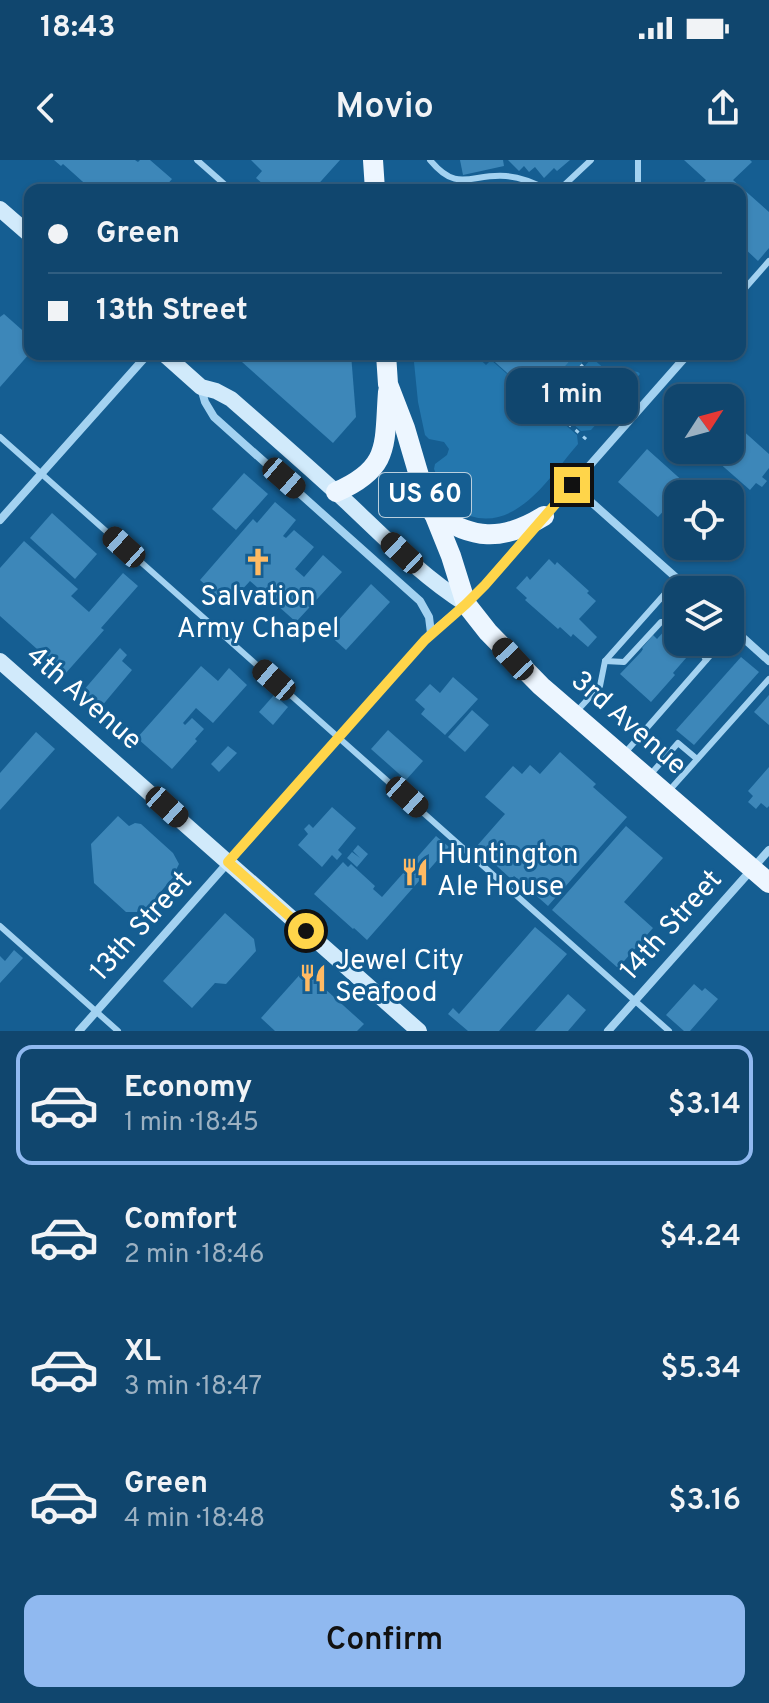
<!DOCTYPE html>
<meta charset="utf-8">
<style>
:root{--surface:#10466e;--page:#1e5076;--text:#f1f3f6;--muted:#9cb1c2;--line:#305e81;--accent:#90b9f0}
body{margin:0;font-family:Overpass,sans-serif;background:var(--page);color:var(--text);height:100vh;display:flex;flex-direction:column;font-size:30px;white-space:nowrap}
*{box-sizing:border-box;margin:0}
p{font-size:26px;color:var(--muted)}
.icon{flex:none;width:44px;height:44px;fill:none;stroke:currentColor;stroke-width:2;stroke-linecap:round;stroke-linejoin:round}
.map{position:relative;height:871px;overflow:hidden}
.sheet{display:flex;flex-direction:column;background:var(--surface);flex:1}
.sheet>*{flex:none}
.guide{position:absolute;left:24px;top:24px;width:722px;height:176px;border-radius:16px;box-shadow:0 2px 6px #0004,0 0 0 2px var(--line);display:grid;align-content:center;height:176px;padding:0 24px;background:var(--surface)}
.needle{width:52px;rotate:54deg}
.fabs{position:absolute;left:664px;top:224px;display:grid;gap:16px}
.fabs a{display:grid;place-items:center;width:80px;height:80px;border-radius:16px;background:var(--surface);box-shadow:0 2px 6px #0004,0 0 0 2px var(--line);font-size:40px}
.end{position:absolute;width:36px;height:36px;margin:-18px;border:10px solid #ffd54a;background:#111;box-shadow:0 0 0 4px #111}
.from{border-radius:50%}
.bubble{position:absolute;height:56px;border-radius:16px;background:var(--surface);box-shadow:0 2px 6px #0004,0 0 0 2px var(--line);font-size:26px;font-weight:600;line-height:56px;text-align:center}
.car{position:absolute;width:24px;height:48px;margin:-24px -12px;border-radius:10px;box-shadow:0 0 6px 2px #0007;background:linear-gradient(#222 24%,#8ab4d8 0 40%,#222 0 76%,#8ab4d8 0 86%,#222 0)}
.guide b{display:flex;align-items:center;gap:28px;height:76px;font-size:30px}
.guide b+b{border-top:2px solid var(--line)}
.guide i{width:20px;height:20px;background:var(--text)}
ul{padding:14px 0 0;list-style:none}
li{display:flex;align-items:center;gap:24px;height:120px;margin:0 16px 12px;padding:0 8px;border:4px solid transparent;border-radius:16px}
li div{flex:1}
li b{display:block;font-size:30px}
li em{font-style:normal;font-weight:600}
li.current{border-color:var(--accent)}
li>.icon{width:72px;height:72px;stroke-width:1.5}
.primary-button{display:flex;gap:16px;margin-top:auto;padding:16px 24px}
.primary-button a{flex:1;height:92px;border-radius:16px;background:var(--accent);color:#111;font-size:32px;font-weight:600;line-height:92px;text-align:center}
.status{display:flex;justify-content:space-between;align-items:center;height:56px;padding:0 40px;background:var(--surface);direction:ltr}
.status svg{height:22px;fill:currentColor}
header{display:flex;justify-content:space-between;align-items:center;height:104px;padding:0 24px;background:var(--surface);font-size:36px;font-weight:600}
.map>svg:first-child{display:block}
</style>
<div class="status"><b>18:43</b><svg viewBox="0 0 49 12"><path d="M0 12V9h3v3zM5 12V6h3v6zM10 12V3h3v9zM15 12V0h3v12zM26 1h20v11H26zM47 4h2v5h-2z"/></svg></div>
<header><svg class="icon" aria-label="back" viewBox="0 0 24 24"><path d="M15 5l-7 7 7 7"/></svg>Movio<svg class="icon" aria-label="share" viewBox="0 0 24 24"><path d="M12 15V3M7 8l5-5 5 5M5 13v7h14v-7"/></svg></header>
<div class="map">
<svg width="769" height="871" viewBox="0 0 769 871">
<rect width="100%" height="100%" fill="#155e92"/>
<g fill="#2477ae">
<path d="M453,194H474L486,205L491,200L577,275L578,284C551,315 518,371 470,356C463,354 453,350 449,344C442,335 439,320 434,309L435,304L447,295L449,289L444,282L429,279L425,275L418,242L414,202L419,197L422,196Z"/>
<polygon points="576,194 583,194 587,197 547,241 540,234"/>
<polygon points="592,198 620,222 632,211 638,212 640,214 591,270 581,271 551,244"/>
</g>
<g fill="#3d87b9">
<polygon points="54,0 135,0 138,2 140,0 150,0 172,19 165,27 169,30 92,30 63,4 61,6"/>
<polygon points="251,0 340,0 313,30 270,30 256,18 262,11"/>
<polygon points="460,0 503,0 504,6 463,15"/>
<polygon points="508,0 570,0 557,11 554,8 544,18 535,7 529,12 524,6 519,11"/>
<polygon points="684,0 750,0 752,2 733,20 769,52 769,88 758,101 740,84 740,30 693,30 700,22 702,24 706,20"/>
<polygon points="4,154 30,177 30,193 0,227 0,157"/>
<polygon points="233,194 351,194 356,257 333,283"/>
<polygon points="486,194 576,194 536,239"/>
<polygon points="730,259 769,294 769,308 762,317 767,321 762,327 756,323 750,330 709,294 703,301 693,292 694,290 730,290"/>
<polygon points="647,289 686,324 676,336 678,338 670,348 668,346 658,357 618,322"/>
<polygon points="244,313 268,334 236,370 212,349"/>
<polygon points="275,342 296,360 283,376 286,378 294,370 314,387 295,409 304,417 323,395 342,412 296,462 250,421 228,445 200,420 253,359 257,363"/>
<polygon points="52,353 97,394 75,419 30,378"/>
<polygon points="24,381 78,429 71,436 89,452 123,413 138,426 101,468 104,470 65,514 0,456 0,408"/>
<polygon points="549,399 555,405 557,402 589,431 587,433 596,441 579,459 597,477 588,487 573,474 571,477 560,467 558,469 525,440 527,438 516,428 527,416 530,420"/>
<polygon points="371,424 390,442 346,490 327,473"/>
<polygon points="667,468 678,478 678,482 683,482 693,490 673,513 675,515 651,542 620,514 641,492 643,489 642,488 653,475 657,479"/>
<polygon points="120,488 127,495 122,501 132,510 101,547 83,531"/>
<polygon points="741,497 759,512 694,585 676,570"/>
<polygon points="201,506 218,521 229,508 247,525 213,563 196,548 183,563 185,565 192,558 204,569 195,579 197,581 172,609 137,578"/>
<polygon points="453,517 478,539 445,575 421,554 425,549 415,540 430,524 440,533"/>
<polygon points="274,535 288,547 273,565 259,552"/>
<polygon points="769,535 769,565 754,552"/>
<polygon points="472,550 489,565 465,592 448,577"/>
<polygon points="388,570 423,601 406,620 371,589"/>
<polygon points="36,572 55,589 0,650 0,613"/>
<polygon points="228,586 237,593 219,612 211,604"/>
<polygon points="560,592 596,624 593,627 627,657 548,746 514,716 511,719 476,687 505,654 485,637 513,606 522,614 530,605 540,614"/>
<polygon points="769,607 769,646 767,648 761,643 756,649 748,642 753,636 748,631"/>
<polygon points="332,647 356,668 338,690 342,694 337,700 332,695 322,707 298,685 308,674 304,669 309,664 313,668"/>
<polygon points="118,656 129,666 135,663 141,664 173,693 179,704 175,712 175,715 147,748 143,745 137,752 126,752 94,723 91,684"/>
<polygon points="626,666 663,698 624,742 653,768 618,808 552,750"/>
<polygon points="436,676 449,687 367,780 354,768 353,769 314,734 343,702 348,707 351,704 375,726 373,729 382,737"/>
<polygon points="358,685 368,694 357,707 347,698 352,692 360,698 353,691"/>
<polygon points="225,753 254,779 256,791 226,824 215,823 192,848 163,821"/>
<polygon points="535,767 567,794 499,871 468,871 448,854 453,848 459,854"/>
<polygon points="14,790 23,798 0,823 0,796 5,801"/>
<polygon points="304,810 364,864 357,871 275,871 261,858"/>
<polygon points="694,824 702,831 705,828 718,839 690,871 684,871 666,855"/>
<polygon points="568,834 586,850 568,871 535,871"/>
</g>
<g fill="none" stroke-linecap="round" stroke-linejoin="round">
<g stroke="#a3d2f1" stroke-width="3" stroke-dasharray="4 6" stroke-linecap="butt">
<polyline points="538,237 587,280"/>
<polyline points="547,245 591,195"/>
</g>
<g stroke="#a3d2f1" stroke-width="6">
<polyline points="197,0 231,30"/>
<path d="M430,0C458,34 471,13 506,16C521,17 535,23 548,30"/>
<polyline points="638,0 638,30"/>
<polyline points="559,30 591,0"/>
<polyline points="740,134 769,101"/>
<polyline points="0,277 669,871"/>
<polyline points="697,482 706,500"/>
<polyline points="605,501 624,502 661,462 675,462 678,465"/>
<polyline points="577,551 600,526 605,501 678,419"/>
<polyline points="624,594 722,482"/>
<polyline points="650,615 678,583 697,599"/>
<polyline points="667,633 769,519"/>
<polyline points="0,766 118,871"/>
</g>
<g stroke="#a3d2f1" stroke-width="8">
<polyline points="201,228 205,242 214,257 420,441 429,457 431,473"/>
<polyline points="572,325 690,430"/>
<polyline points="546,355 688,194"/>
<polyline points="0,360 148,194"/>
<polyline points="730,466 769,501"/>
<polyline points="79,871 431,473 466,444 481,429 534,368"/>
<polyline points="608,871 769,690"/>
</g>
<g stroke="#d1eafb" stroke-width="16">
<polyline points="0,49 30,75"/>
<path d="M164,194L201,227L216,231L231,239C271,274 311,309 350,345C387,380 423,417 466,444"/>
<polyline points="0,501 419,871"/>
</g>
<g stroke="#edf6ff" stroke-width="20">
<polyline points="373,0 375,30"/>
<polyline points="386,194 388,224 405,268 420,319 451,396 466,444 488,472 541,526 769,723"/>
<path d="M336,332C391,308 384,285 388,232"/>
<path d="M432,352C472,380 502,382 544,356"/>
</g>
</g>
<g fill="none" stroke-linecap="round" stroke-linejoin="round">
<polyline stroke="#ffd54a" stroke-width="10" points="306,771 228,702 425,480 466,444 485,425 572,325"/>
</g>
<defs>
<symbol id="church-bare" viewBox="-9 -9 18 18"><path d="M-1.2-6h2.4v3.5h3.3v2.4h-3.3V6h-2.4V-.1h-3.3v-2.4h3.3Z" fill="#ffba63" stroke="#155e92" stroke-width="2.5" paint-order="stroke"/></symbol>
<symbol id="restaurant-bare" viewBox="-9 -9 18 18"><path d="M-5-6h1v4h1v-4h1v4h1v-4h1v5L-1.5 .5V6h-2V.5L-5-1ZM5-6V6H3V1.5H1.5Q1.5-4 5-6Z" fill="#ffba63" stroke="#155e92" stroke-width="2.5" paint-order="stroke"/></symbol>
</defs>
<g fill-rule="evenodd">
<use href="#church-bare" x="238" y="382" width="40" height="40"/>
<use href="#restaurant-bare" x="395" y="692" width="40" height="40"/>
<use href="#restaurant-bare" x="293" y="798" width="40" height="40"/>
</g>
<g text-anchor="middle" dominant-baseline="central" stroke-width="6" stroke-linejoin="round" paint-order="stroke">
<rect fill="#155e92" stroke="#b9cfde" stroke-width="2" x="379" y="313" width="92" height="44" rx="6"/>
<g font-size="26" font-weight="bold" fill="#fff">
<text x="425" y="335">US 60</text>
</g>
<g font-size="28" fill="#fff" stroke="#155e92" text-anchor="start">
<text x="258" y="438" text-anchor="middle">Salvation<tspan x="258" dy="32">Army Chapel</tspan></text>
<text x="437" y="696">Huntington<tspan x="437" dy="32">Ale House</tspan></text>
<text x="335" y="802">Jewel City<tspan x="335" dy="32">Seafood</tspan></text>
</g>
<g font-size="28" fill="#fff" stroke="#155e92">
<text transform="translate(83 539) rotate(41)">4th Avenue</text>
<text transform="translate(628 564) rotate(41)">3rd Avenue</text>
<text transform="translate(672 766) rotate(-48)">14th Street</text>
<text transform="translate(142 767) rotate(-48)">13th Street</text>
</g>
</g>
</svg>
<div class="fabs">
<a><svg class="needle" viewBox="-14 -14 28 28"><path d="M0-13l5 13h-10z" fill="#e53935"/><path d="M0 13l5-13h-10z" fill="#9cb1c2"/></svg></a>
<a><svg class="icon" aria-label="locate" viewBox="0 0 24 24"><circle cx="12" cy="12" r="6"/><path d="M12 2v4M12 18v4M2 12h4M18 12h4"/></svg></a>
<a><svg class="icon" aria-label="layers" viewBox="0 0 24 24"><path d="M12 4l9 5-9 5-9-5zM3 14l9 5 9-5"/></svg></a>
</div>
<i class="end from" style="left:306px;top:771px"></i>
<i class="end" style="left:572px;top:325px"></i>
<div class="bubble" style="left:506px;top:208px;width:132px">1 min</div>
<i class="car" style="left:284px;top:318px;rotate:131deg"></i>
<i class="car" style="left:124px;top:387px;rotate:312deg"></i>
<i class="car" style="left:402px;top:393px;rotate:313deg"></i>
<i class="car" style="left:513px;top:499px;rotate:317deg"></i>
<i class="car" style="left:274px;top:520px;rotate:311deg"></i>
<i class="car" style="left:407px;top:637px;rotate:132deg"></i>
<i class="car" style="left:167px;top:647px;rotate:132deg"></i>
<div class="guide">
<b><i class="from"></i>Green</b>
<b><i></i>13th Street</b>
</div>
</div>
<section class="sheet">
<ul>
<li class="current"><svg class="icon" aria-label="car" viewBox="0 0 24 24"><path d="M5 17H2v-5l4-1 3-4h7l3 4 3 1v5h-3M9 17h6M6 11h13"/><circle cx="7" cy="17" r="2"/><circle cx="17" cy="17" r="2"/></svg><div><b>Economy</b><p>1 min · 18:45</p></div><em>$3.14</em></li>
<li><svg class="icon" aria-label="car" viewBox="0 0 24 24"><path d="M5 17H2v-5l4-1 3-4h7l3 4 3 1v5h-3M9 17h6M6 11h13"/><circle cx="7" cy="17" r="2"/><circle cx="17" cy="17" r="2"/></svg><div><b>Comfort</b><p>2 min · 18:46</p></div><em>$4.24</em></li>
<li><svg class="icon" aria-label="car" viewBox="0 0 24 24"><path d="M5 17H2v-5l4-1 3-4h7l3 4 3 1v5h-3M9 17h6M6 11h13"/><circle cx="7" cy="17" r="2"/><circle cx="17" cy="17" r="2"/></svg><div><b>XL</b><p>3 min · 18:47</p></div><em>$5.34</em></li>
<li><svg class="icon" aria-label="car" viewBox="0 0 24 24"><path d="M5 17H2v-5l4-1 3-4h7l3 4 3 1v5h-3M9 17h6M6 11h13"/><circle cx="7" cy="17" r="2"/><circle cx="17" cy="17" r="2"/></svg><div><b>Green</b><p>4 min · 18:48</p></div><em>$3.16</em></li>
</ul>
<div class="primary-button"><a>Confirm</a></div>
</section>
